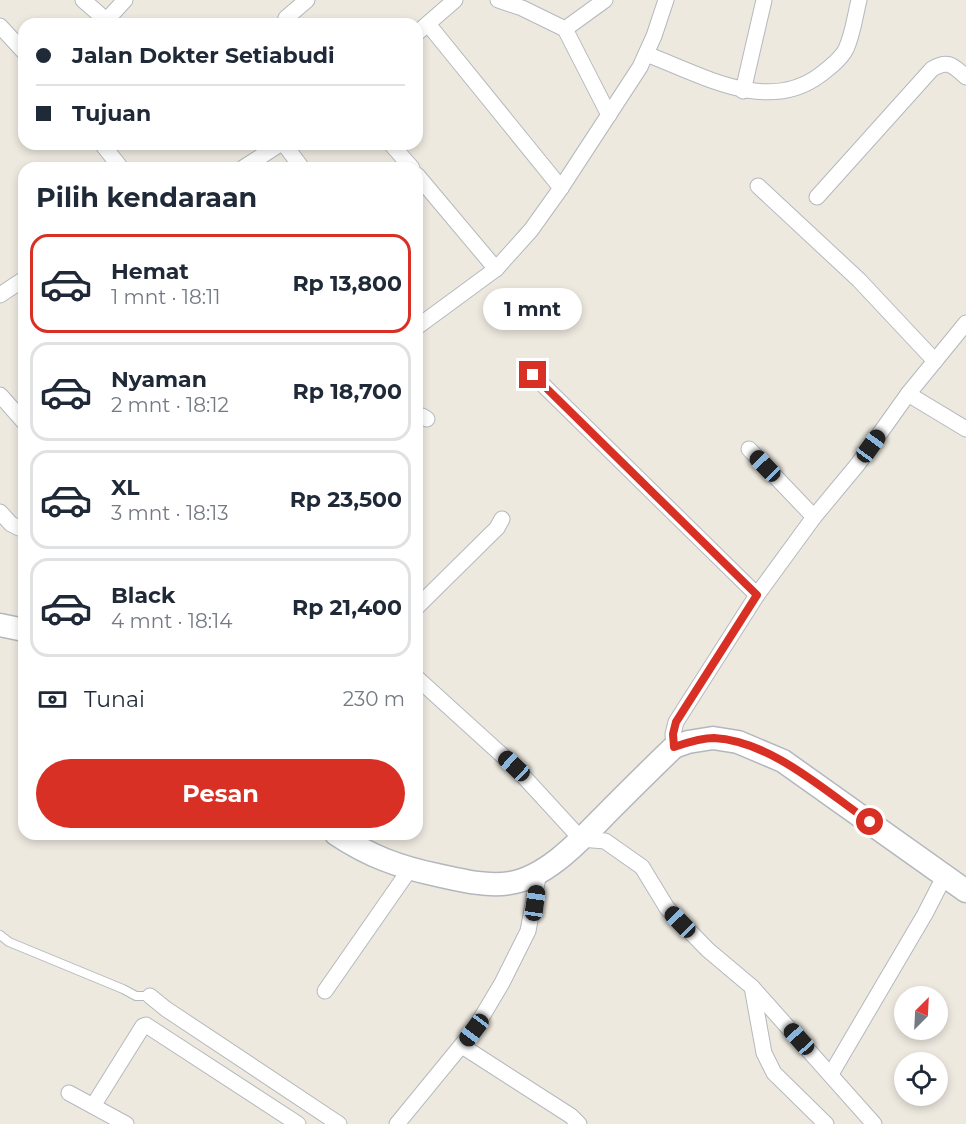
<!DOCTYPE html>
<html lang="id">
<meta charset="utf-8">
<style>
:root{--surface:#fff;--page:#f2f2f3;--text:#1f2937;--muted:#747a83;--line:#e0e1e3;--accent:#d93025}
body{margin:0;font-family:Montserrat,sans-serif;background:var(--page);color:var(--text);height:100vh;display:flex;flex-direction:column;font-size:22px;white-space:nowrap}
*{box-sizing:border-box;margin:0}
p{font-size:20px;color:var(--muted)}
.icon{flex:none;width:33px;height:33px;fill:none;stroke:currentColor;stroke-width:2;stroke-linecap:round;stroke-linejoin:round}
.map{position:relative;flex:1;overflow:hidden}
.panel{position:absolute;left:18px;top:162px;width:405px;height:678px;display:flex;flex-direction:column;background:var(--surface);border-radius:18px;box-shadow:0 3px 9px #0003}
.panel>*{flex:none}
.banner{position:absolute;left:18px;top:18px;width:405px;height:132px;border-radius:18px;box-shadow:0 3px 9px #0003;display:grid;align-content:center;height:132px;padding:0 18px;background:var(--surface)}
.needle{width:39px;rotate:24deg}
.tools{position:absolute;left:894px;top:986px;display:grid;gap:12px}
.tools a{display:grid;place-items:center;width:54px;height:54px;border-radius:50%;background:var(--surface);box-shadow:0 3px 9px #0003;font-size:30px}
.end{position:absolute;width:27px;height:27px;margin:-14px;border:8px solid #d93025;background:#fff;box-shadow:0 0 0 3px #fff}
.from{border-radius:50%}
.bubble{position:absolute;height:42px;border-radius:21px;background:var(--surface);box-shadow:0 3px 9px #0003;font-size:20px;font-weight:700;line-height:42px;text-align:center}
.car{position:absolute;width:18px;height:36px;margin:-18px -9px;border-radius:8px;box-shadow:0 0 4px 2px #0007;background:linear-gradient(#222 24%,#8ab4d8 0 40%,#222 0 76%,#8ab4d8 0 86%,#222 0)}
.banner b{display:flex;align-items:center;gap:21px;height:57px;font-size:22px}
.banner b+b{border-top:2px solid var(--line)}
.banner i{width:15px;height:15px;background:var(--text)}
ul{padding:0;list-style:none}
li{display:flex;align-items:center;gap:18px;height:99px;margin:0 12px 9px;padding:0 6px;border:3px solid var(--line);border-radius:18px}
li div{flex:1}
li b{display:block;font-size:22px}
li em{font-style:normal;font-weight:700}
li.active{border-color:var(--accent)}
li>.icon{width:54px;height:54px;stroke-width:1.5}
h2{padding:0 18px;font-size:27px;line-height:72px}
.pay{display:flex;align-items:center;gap:15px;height:66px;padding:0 18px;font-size:22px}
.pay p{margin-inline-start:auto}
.action{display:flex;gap:12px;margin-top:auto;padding:12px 18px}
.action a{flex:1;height:69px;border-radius:36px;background:var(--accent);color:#fff;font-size:24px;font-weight:700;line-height:69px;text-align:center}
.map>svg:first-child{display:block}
</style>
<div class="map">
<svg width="966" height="1124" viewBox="0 0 966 1124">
<rect width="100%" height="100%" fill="#ede9df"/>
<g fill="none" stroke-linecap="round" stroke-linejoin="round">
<defs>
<polyline id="lane" points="0,935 9,942 123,989 136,996 150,996"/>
<g id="street">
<polyline points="83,0 106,20"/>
<polyline points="498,0 522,8 565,29 609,115"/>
<polyline points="103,24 125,0"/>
<polyline points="284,24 286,18 307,0"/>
<polyline points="428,24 561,188"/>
<polyline points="0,26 24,52"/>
<polyline points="565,29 605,0"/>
<polyline points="417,33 455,0"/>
<path d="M646,54C700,74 767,115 820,75C829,68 841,59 846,49C853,34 855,16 859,0"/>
<polyline points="743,91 764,0"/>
<polyline points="102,144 121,168"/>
<polyline points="284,144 302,168"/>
<polyline points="391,144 412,168"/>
<polyline points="243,168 280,144"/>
<polyline points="417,175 496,269"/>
<polyline points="758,186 859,280 935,361"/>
<path d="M817,197L932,69C949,59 953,66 966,77"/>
<polyline points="0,295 24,279"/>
<polyline points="417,327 496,269 531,230 561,188 640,67 654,36 666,0"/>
<polyline points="533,375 757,595"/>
<polyline points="908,394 966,429"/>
<polyline points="0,395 24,422"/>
<polyline points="417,416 422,416 427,419"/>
<polyline points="749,449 814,517"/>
<polyline points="0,512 11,524 19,528 24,524"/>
<polyline points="417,607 497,528 502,519"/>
<polyline points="417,678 514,766 581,839 605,841 642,867 667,908 708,950 752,987 874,1124"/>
<polyline points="674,747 673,734 676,722 757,595 814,517 858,464 908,394 966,323"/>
<polyline points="752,987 764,1053 774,1073 826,1124"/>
<polyline points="325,991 410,869"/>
<polyline points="150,996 166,1009 339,1124"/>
<polyline points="462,1046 571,1116 579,1124"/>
<polyline points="831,1074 925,914 945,875"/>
<polyline points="69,1093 126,1124"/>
<polyline points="93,1106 143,1026 146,1025 298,1124"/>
<polyline points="397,1124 474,1030 502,983 528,931 539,872"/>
</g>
<g id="secondary">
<polyline points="0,625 24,630"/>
<path d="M336,834C369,856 399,867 437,875C460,880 486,887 510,883C549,877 585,835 612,808C632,788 653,767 674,747L688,742L713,738L738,742L783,761L966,891"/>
</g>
</defs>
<use href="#lane" stroke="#b5b8bd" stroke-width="10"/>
<use href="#street" stroke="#b5b8bd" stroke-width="17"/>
<use href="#secondary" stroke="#b3b7bd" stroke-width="25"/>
<use href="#lane" stroke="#fff" stroke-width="8"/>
<use href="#street" stroke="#fff" stroke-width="15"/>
<use href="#secondary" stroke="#fff" stroke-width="22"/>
</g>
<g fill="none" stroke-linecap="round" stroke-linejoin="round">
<path stroke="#d93025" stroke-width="8" d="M533,375L757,595L676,722L673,734L674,747C686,743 700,738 714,738C771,741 825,791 870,822"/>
</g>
</svg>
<div class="tools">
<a><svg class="needle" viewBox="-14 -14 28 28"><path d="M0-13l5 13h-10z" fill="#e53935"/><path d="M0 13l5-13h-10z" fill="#747a83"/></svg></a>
<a><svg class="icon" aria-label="locate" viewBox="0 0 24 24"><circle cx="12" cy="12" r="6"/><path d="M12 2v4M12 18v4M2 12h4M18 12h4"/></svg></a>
</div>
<i class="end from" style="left:870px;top:822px"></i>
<i class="end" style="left:533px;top:375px"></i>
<div class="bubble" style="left:483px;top:288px;width:99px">1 mnt</div>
<i class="car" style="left:871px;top:446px;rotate:36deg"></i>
<i class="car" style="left:765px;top:466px;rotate:316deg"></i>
<i class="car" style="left:514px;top:766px;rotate:313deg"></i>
<i class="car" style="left:535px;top:903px;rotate:8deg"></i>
<i class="car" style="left:680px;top:922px;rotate:316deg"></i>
<i class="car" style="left:474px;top:1030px;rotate:217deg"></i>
<i class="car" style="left:799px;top:1039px;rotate:318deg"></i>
<div class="banner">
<b><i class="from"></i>Jalan Dokter Setiabudi</b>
<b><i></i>Tujuan</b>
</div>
<section class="panel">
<h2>Pilih kendaraan</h2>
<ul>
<li class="active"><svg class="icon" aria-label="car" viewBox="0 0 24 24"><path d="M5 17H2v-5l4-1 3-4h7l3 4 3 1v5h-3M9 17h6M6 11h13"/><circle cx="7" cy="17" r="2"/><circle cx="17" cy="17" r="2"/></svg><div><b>Hemat</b><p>1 mnt · 18:11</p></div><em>Rp 13,800</em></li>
<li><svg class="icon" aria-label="car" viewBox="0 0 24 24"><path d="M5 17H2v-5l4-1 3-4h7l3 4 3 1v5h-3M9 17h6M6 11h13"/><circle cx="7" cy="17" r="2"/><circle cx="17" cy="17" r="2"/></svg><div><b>Nyaman</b><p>2 mnt · 18:12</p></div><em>Rp 18,700</em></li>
<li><svg class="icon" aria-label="car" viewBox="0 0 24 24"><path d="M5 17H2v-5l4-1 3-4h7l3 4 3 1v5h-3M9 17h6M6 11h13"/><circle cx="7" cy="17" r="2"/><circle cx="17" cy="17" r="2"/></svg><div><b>XL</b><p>3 mnt · 18:13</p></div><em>Rp 23,500</em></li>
<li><svg class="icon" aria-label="car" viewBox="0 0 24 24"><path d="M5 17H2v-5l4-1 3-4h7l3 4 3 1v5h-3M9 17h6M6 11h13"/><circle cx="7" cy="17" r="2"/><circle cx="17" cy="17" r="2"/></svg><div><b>Black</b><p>4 mnt · 18:14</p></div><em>Rp 21,400</em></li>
</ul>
<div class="pay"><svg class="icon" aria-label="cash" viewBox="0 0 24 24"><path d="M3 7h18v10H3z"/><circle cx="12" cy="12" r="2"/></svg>Tunai<p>230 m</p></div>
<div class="action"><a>Pesan</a></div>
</section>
</div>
